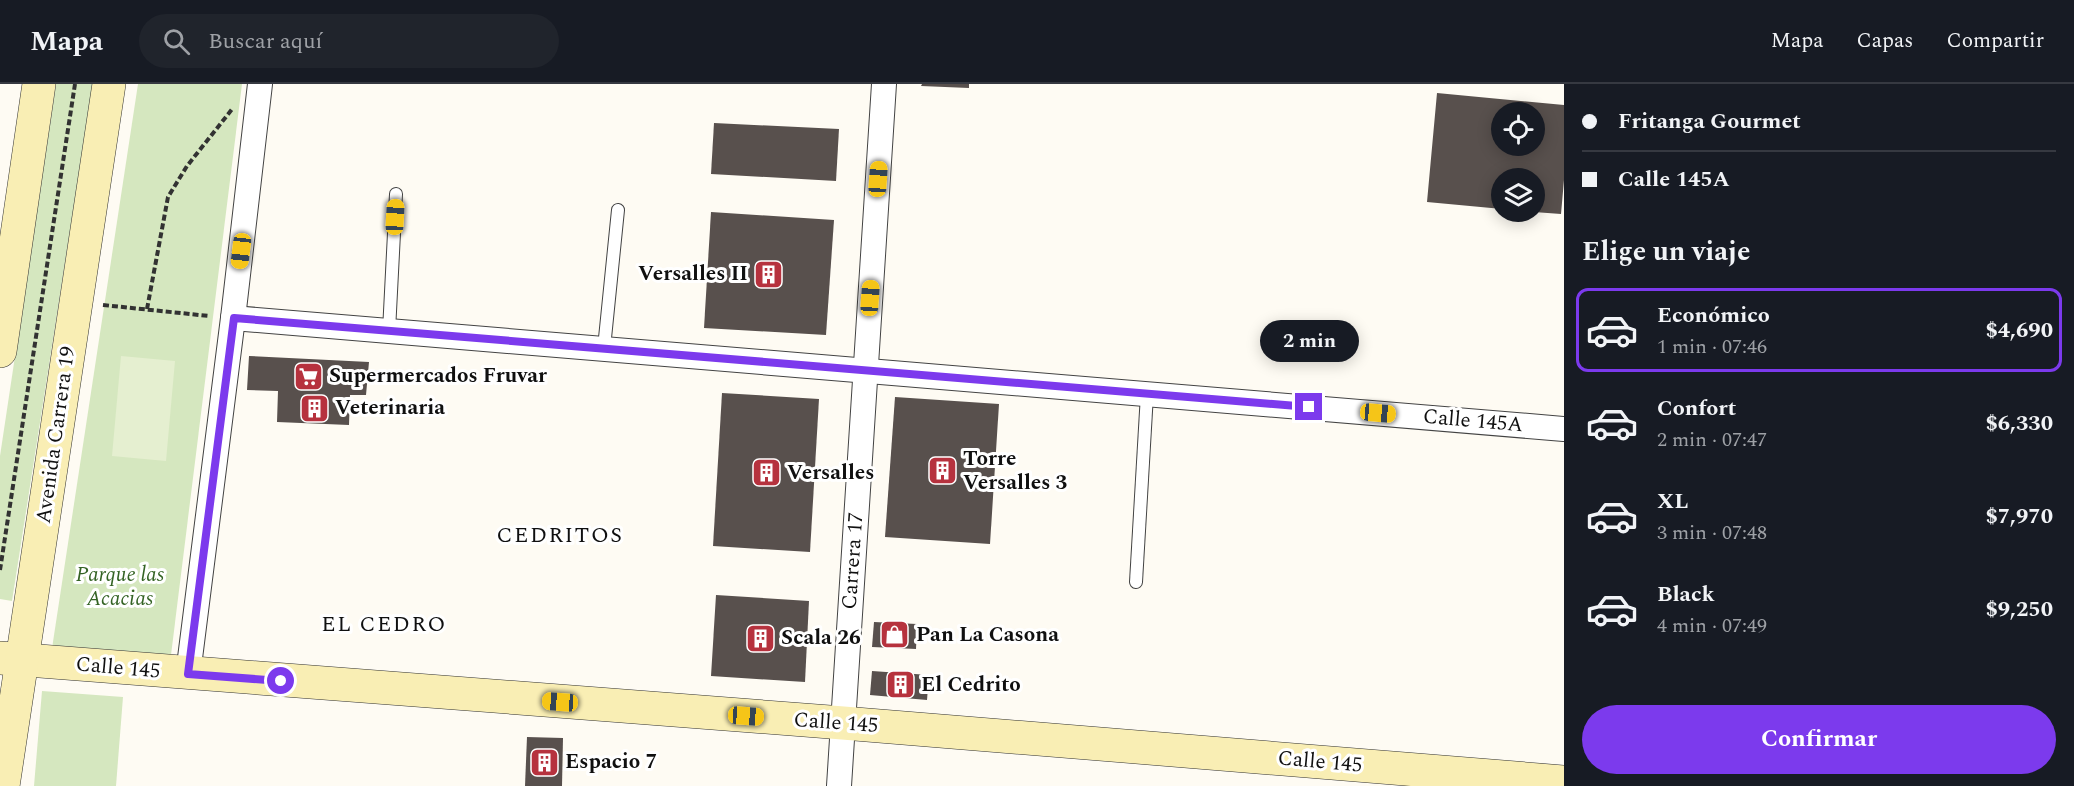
<!DOCTYPE html>
<html lang="es">
<meta charset="utf-8">
<style>
:root{--surface:#171b24;--page:#20242c;--text:#f1f3f6;--muted:#9ea1a6;--line:#363941;--accent:#7c3aed}
body{margin:0;font-family:Spectral,serif;background:var(--page);color:var(--text);height:100vh;display:flex;flex-direction:column;font-size:22px;white-space:nowrap}
*{box-sizing:border-box;margin:0}
p{font-size:20px;color:var(--muted)}
.icon{flex:none;width:33px;height:33px;fill:none;stroke:currentColor;stroke-width:2;stroke-linecap:round;stroke-linejoin:round}
.map{position:relative;flex:1;overflow:hidden}
.sheet{display:flex;flex-direction:column;background:var(--surface);width:510px}
.sheet>*{flex:none}
.guide{display:grid;align-content:center;height:132px;padding:0 18px;background:var(--surface)}
.fabs{position:absolute;left:1491px;top:18px;display:grid;gap:12px}
.fabs a{display:grid;place-items:center;width:54px;height:54px;border-radius:50%;background:var(--surface);box-shadow:0 3px 15px #0003;font-size:30px}
.end{position:absolute;width:27px;height:27px;margin:-14px;border:8px solid #7c3aed;background:#fff;box-shadow:0 0 0 3px #fff}
.from{border-radius:50%}
.bubble{position:absolute;height:42px;border-radius:21px;background:var(--surface);box-shadow:0 3px 15px #0003;font-size:20px;font-weight:700;line-height:42px;text-align:center}
.car{position:absolute;width:18px;height:36px;margin:-18px -9px;border-radius:8px;box-shadow:0 0 4px 2px #0007;background:linear-gradient(#f5c518 24%,#345 0 40%,#f5c518 0 76%,#345 0 86%,#f5c518 0)}
.guide b{display:flex;align-items:center;gap:21px;height:57px;font-size:22px}
.guide b+b{border-top:2px solid var(--line)}
.guide i{width:15px;height:15px;background:var(--text)}
ul{padding:0;list-style:none}
li{display:flex;align-items:center;gap:18px;height:84px;margin:0 12px 9px;padding:0 6px;border:3px solid transparent;border-radius:12px}
li div{flex:1}
li b{display:block;font-size:22px}
li em{font-style:normal;font-weight:700}
li.on{border-color:var(--accent)}
li>.icon{width:54px;height:54px;stroke-width:1.5}
h2{padding:0 18px;font-size:27px;line-height:72px}
.action{display:flex;gap:12px;margin-top:auto;padding:12px 18px}
.action a{flex:1;height:69px;border-radius:36px;background:var(--accent);color:#fff;font-size:24px;font-weight:700;line-height:69px;text-align:center}
header{display:flex;align-items:center;gap:36px;box-sizing:border-box;height:84px;padding:0 30px;background:var(--surface);border-bottom:2px solid var(--line)}
header strong{font-size:28px}
nav{display:flex;gap:33px;margin-inline-start:auto;font-size:21px}
.search{width:420px;height:54px;background:var(--page);display:flex;align-items:center;gap:15px;box-sizing:border-box;padding:0 21px;border-radius:33px;color:var(--muted);font-size:22px}
main{display:flex;flex:1;min-height:0}
.map>svg:first-child{display:block}
</style>
<header>
<strong>Mapa</strong>
<div class="search"><svg class="icon" aria-label="search" viewBox="0 0 24 24"><circle cx="10" cy="10" r="6"/><path d="M15 15l6 6"/></svg>Buscar aquí</div>
<nav><a>Mapa</a><a>Capas</a><a>Compartir</a></nav>
</header>
<main>
<div class="map">
<svg width="1564" height="702" viewBox="0 0 1564 702">
<rect width="100%" height="100%" fill="#fefbf3"/>
<g fill="#d5e7bf">
<polygon points="56,0 93,0 12,517 0,515 0,372"/>
<polygon points="138,0 242,0 170,579 51,571"/>
<polygon points="42,607 123,613 116,702 34,702"/>
</g>
<polygon fill="#e5efd0" points="121,272 175,277 166,377 112,372"/>
<g fill="#58504d" fill-rule="evenodd">
<polygon points="922,0 969,0 969,4 921,2"/>
<path d="M1437,9L1564,21V96L1561,130L1534,128V94H1502V125L1427,118ZM1502,28H1534V62H1502Z"/>
<polygon points="714,39 839,45 836,97 711,90"/>
<polygon points="711,128 834,136 826,251 704,244"/>
<polygon points="249,272 369,278 366,311 350,311 349,341 277,338 278,307 247,306"/>
<polygon points="722,309 819,315 810,468 713,462"/>
<polygon points="895,313 999,320 990,460 885,453"/>
<polygon points="716,511 809,517 805,598 711,592"/>
<polygon points="874,538 917,540 916,565 872,563"/>
<polygon points="872,587 929,591 927,616 870,611"/>
<polygon points="527,653 563,654 562,702 525,702"/>
</g>
<g fill="none" stroke-linecap="round" stroke-linejoin="round">
<defs>
<g id="lane">
<polyline points="389,247 396,110"/>
<polyline points="604,264 618,126"/>
<polyline points="1136,498 1147,310"/>
</g>
<g id="street">
<polyline points="233,234 1564,345"/>
<polyline points="188,590 233,234 260,0"/>
<polyline points="839,702 884,0"/>
</g>
<g id="secondary">
<polyline points="0,267 39,0"/>
<polyline points="0,574 843,639 1564,698"/>
<polyline points="3,702 109,0"/>
</g>
</defs>
<use href="#lane" stroke="#434343" stroke-width="14"/>
<use href="#street" stroke="#434343" stroke-width="26"/>
<use href="#secondary" stroke="#323232" stroke-width="34"/>
<g stroke="#323232" stroke-width="4" stroke-dasharray="6 3" stroke-linecap="butt">
<polyline points="103,221 209,232"/>
<polyline points="147,225 168,113 187,82 233,24"/>
<polyline points="0,486 75,0"/>
</g>
<use href="#lane" stroke="#fff" stroke-width="12"/>
<use href="#street" stroke="#fff" stroke-width="24"/>
<use href="#secondary" stroke="#f9eeb4" stroke-width="33"/>
</g>
<g fill="none" stroke-linecap="round" stroke-linejoin="round">
<polyline stroke="#7c3aed" stroke-width="8" points="281,597 188,590 234,234 1309,323"/>
</g>
<defs>
<symbol id="building-square" viewBox="-11 -11 22 22"><rect x="-9" y="-9" width="18" height="18" rx="4" fill="#b6323e" stroke="#fff"/><path d="M-4-6H4V6H1V3H-1V6H-4ZM-2.5-4.3h1.7v1.8h-1.7ZM.8-4.3h1.7v1.8H.8ZM-2.5-1h1.7V.8h-1.7ZM.8-1h1.7V.8H.8Z" fill="#fff"/></symbol>
<symbol id="supermarket-square" viewBox="-11 -11 22 22"><rect x="-9" y="-9" width="18" height="18" rx="4" fill="#b6323e" stroke="#fff"/><path d="M-6-5.5h2.5l.6 2H6L4.5 2H-2.5L-4.4-4H-6ZM-1.5 3.2a1.3 1.3 0 1 0 .1 0ZM3 3.2a1.3 1.3 0 1 0 .1 0Z" fill="#fff"/></symbol>
<symbol id="shop-square" viewBox="-11 -11 22 22"><rect x="-9" y="-9" width="18" height="18" rx="4" fill="#b6323e" stroke="#fff"/><path d="M-5-2.5h2.3a2.7 3.5 0 0 1 5.4 0H5L5.5 6h-11ZM-1.5-2.5h3a1.5 2.3 0 0 0-3 0Z" fill="#fff"/></symbol>
</defs>
<g fill-rule="evenodd">
<use href="#building-square" x="752" y="174" width="33" height="33"/>
<use href="#supermarket-square" x="292" y="276" width="33" height="33"/>
<use href="#building-square" x="298" y="308" width="33" height="33"/>
<use href="#building-square" x="926" y="370" width="33" height="33"/>
<use href="#building-square" x="750" y="372" width="33" height="33"/>
<use href="#shop-square" x="878" y="534" width="33" height="33"/>
<use href="#building-square" x="744" y="538" width="33" height="33"/>
<use href="#building-square" x="884" y="584" width="33" height="33"/>
<use href="#building-square" x="528" y="662" width="33" height="33"/>
</g>
<g text-anchor="middle" dominant-baseline="central" stroke-width="6" stroke-linejoin="round" paint-order="stroke">
<g font-size="21" font-weight="bold" fill="#101010" stroke="#fff" text-anchor="start">
<text x="748" y="190" text-anchor="end">Versalles II</text>
<text x="329" y="292">Supermercados Fruvar</text>
<text x="335" y="324">Veterinaria</text>
<text x="963" y="375">Torre<tspan x="963" dy="24">Versalles 3</tspan></text>
<text x="787" y="389">Versalles</text>
<text x="916" y="551">Pan La Casona</text>
<text x="781" y="554">Scala 26</text>
<text x="921" y="601">El Cedrito</text>
<text x="565" y="678">Espacio 7</text>
</g>
<g font-size="21" fill="#101010" stroke="#fff">
<text transform="translate(1473 337) rotate(5)">Calle 145A</text>
<text transform="translate(56 351) rotate(-82)">Avenida Carrera 19</text>
<text transform="translate(853 477) rotate(-86)">Carrera 17</text>
<text transform="translate(118 584) rotate(5)">Calle 145</text>
<text transform="translate(836 639) rotate(4)">Calle 145</text>
<text transform="translate(1320 678) rotate(5)">Calle 145</text>
</g>
<g font-size="21" font-style="italic" fill="#346324" stroke="#fff">
<text x="120" y="491">Parque las<tspan x="120" dy="24">Acacias</tspan></text>
</g>
<g font-size="22" letter-spacing="1.5" fill="#101010" stroke="#fff">
<text x="560" y="451">CEDRITOS</text>
<text x="384" y="540">EL CEDRO</text>
</g>
</g>
</svg>
<div class="fabs">
<a><svg class="icon" aria-label="locate" viewBox="0 0 24 24"><circle cx="12" cy="12" r="6"/><path d="M12 2v4M12 18v4M2 12h4M18 12h4"/></svg></a>
<a><svg class="icon" aria-label="layers" viewBox="0 0 24 24"><path d="M12 4l9 5-9 5-9-5zM3 14l9 5 9-5"/></svg></a>
</div>
<i class="end from" style="left:281px;top:597px"></i>
<i class="end" style="left:1309px;top:323px"></i>
<div class="bubble" style="left:1260px;top:236px;width:99px">2 min</div>
<i class="car" style="left:878px;top:95px;rotate:4deg"></i>
<i class="car" style="left:395px;top:133px;rotate:3deg"></i>
<i class="car" style="left:241px;top:167px;rotate:187deg"></i>
<i class="car" style="left:870px;top:214px;rotate:4deg"></i>
<i class="car" style="left:1378px;top:329px;rotate:95deg"></i>
<i class="car" style="left:560px;top:618px;rotate:274deg"></i>
<i class="car" style="left:746px;top:632px;rotate:94deg"></i>
</div>
<section class="sheet">
<div class="guide">
<b><i class="from"></i>Fritanga Gourmet</b>
<b><i></i>Calle 145A</b>
</div>
<h2>Elige un viaje</h2>
<ul>
<li class="on"><svg class="icon" aria-label="car" viewBox="0 0 24 24"><path d="M5 17H2v-5l4-1 3-4h7l3 4 3 1v5h-3M9 17h6M6 11h13"/><circle cx="7" cy="17" r="2"/><circle cx="17" cy="17" r="2"/></svg><div><b>Económico</b><p>1 min · 07:46</p></div><em>$4,690</em></li>
<li><svg class="icon" aria-label="car" viewBox="0 0 24 24"><path d="M5 17H2v-5l4-1 3-4h7l3 4 3 1v5h-3M9 17h6M6 11h13"/><circle cx="7" cy="17" r="2"/><circle cx="17" cy="17" r="2"/></svg><div><b>Confort</b><p>2 min · 07:47</p></div><em>$6,330</em></li>
<li><svg class="icon" aria-label="car" viewBox="0 0 24 24"><path d="M5 17H2v-5l4-1 3-4h7l3 4 3 1v5h-3M9 17h6M6 11h13"/><circle cx="7" cy="17" r="2"/><circle cx="17" cy="17" r="2"/></svg><div><b>XL</b><p>3 min · 07:48</p></div><em>$7,970</em></li>
<li><svg class="icon" aria-label="car" viewBox="0 0 24 24"><path d="M5 17H2v-5l4-1 3-4h7l3 4 3 1v5h-3M9 17h6M6 11h13"/><circle cx="7" cy="17" r="2"/><circle cx="17" cy="17" r="2"/></svg><div><b>Black</b><p>4 min · 07:49</p></div><em>$9,250</em></li>
</ul>
<div class="action"><a>Confirmar</a></div>
</section>
</main>
